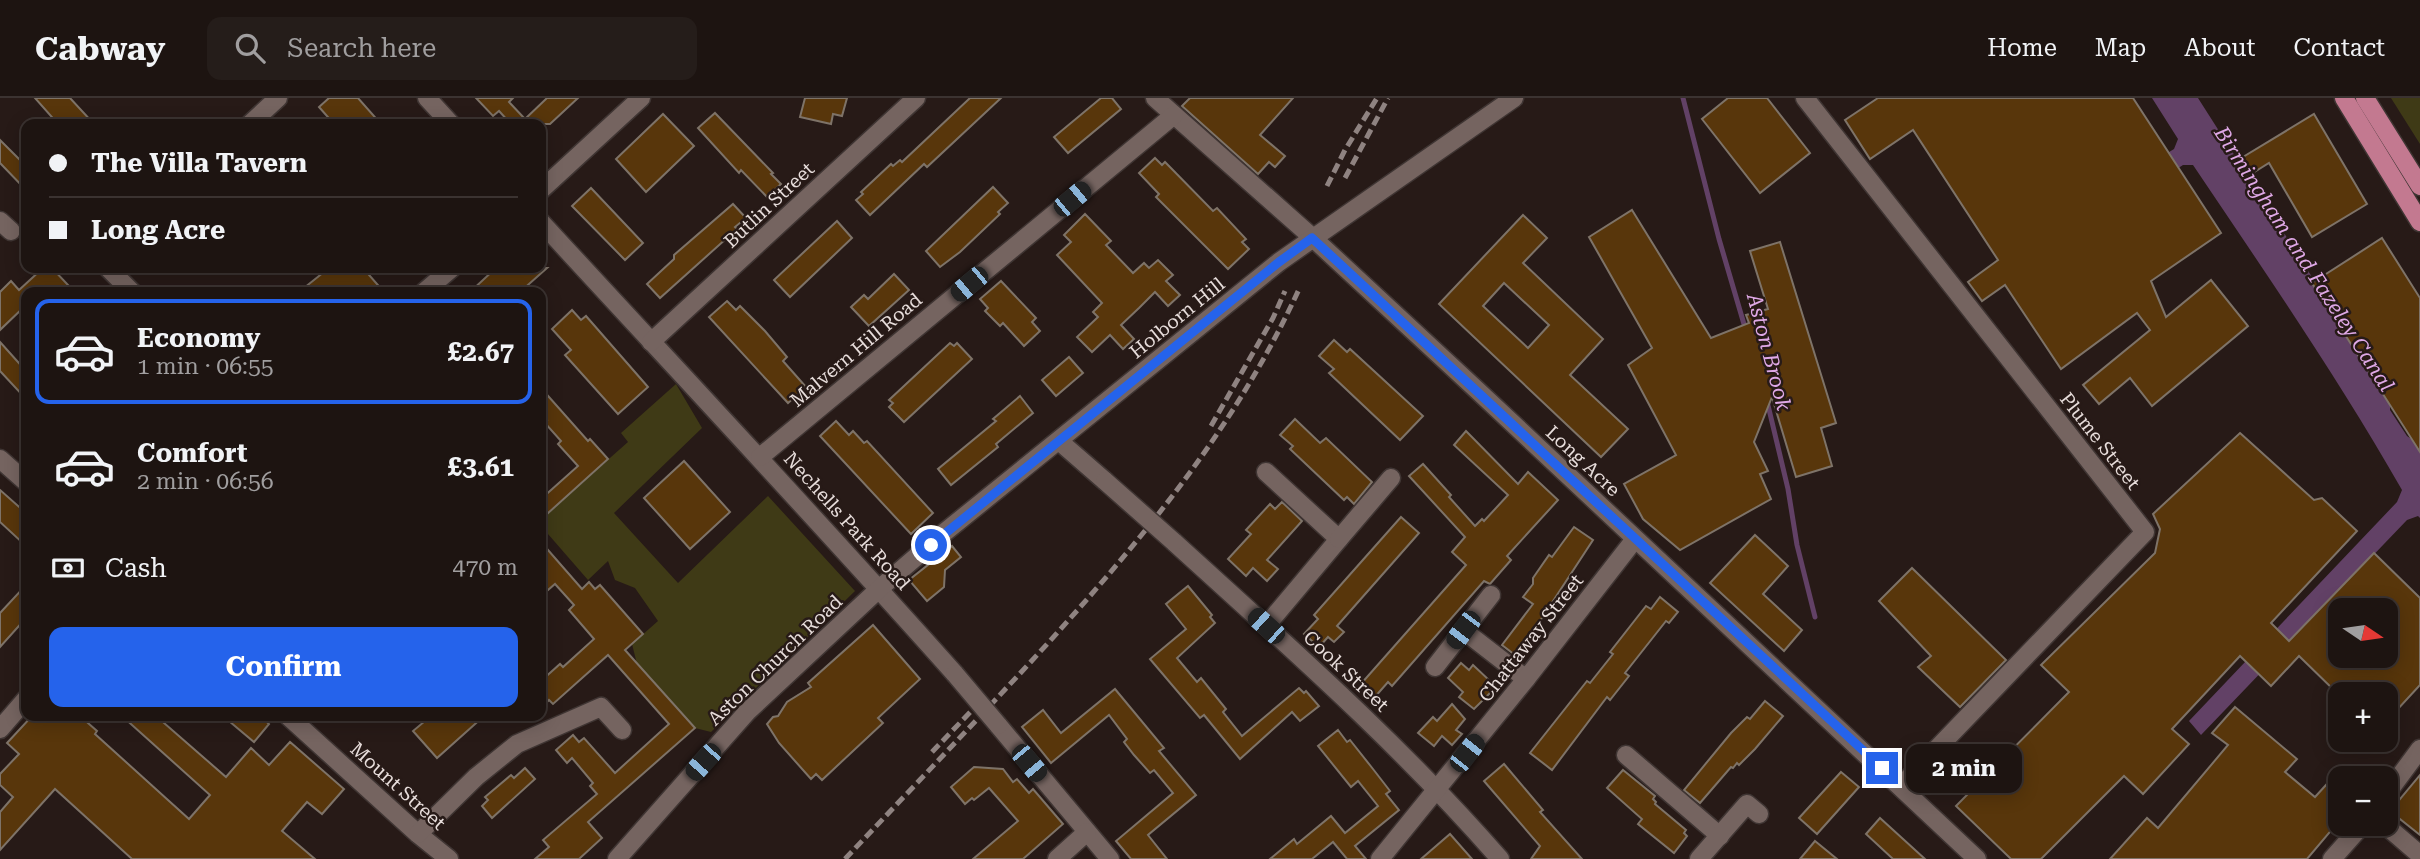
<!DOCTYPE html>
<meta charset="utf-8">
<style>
:root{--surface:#1d1411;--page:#251d1a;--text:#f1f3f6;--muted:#a09e9f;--line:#3b3331;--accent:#2563eb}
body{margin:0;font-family:"Roboto Serif",serif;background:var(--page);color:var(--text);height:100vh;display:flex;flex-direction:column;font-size:26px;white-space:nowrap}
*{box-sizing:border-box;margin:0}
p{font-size:23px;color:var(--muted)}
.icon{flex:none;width:38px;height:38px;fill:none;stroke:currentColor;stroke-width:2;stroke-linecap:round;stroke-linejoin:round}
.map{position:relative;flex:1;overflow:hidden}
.sheet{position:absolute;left:21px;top:189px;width:525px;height:434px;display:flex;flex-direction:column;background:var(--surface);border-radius:14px;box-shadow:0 4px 18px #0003,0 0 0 2px var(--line)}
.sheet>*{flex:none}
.hud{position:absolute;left:21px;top:21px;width:525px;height:154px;border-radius:14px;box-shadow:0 4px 18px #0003,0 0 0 2px var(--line);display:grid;align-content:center;height:154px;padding:0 28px;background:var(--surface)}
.needle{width:46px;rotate:103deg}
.tools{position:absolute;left:2328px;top:500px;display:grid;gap:14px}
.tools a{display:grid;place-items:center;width:70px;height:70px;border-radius:14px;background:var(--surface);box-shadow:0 4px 18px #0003,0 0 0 2px var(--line);font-size:35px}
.end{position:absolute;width:32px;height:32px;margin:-16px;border:9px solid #2563eb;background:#fff;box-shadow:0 0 0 4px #fff}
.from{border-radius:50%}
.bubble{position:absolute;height:49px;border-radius:14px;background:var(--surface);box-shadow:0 4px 18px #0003,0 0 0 2px var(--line);font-size:23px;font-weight:700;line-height:49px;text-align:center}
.car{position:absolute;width:21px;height:42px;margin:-21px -10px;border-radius:9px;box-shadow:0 0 5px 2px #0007;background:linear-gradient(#222 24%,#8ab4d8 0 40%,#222 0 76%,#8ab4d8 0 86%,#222 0)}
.hud b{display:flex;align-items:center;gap:24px;height:66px;font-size:26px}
.hud b+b{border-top:2px solid var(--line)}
.hud i{width:18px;height:18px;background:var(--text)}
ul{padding:12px 0 0;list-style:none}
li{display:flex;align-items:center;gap:21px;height:105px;margin:0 14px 10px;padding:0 14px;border:4px solid transparent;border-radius:14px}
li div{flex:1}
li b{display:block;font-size:26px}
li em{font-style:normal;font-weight:700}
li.active{border-color:var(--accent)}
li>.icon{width:63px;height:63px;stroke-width:1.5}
.pay{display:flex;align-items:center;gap:18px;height:77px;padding:0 28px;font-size:26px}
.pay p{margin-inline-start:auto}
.button{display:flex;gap:14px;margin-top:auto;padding:14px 28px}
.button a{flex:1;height:80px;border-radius:14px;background:var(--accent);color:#fff;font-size:28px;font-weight:700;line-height:80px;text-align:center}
header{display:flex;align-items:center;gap:42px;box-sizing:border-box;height:98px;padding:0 35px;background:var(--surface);border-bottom:2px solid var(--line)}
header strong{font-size:33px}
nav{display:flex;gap:38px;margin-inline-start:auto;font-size:24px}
.search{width:490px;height:63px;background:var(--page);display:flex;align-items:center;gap:18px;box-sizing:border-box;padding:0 24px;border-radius:14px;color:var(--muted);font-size:26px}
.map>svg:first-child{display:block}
</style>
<header>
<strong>Cabway</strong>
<div class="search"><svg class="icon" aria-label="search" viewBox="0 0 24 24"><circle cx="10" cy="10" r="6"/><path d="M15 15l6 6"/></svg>Search here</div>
<nav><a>Home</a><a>Map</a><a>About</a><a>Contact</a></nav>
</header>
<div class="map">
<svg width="2420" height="761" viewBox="0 0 2420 761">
<rect width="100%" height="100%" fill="#271a17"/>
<g fill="#3f3a16">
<polygon points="2391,0 2420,0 2420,46"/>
<polygon points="676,286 702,330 614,415 678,485 768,398 855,493 711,634 695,630 637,566 632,546 658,523 635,490 615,482 608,463 588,482 541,428 541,421 628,344 621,335"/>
</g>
<path fill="#624166" d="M2152,0H2198L2368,267L2390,305V312L2407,338L2420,347V420L2418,418L2407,422L2201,637L2189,623L2397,404L2402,392C2338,280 2265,174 2193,67H2183L2081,133L2116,87L2174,51L2178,41Z"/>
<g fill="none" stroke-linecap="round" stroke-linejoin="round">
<g stroke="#624166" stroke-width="5">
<polyline points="1683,0 1719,141 1746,233"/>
<polyline points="1767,303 1788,391 1797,447 1815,519"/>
</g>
</g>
<g fill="#58360b" stroke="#7e7368" stroke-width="2" fill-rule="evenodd">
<polygon points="35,0 70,0 94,26 58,26"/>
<polygon points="329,0 358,0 381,26 334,26 319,9"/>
<polygon points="476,0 513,0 509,4 525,21 547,0 578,0 550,26 511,26 499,13 493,18"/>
<polygon points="805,0 847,0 842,18 833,16 831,26 800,19"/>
<polygon points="970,0 1001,0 927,69 924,66 870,117 856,102 863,96 861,94 891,66 893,68 900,62 902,64"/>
<polygon points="1101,0 1112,0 1121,11 1068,55 1054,39"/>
<polygon points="1190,0 1293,0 1260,37 1285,58 1275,69 1269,64 1258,76 1182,8"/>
<polygon points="1728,0 1767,0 1810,55 1760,95 1702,21"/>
<polygon points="1878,0 2133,0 2221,135 2151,183 2166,219 2211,182 2248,228 2152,308 2130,280 2099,306 2083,287 2150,232 2137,215 2061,271 2005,187 1982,203 1968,184 1998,162 1913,32 1870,61 1845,22"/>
<polygon points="715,15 773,75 771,76 781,86 767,99 741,72 739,75 698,30"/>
<polygon points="663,16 694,48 646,94 616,61"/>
<polygon points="2314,16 2367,106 2312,139 2269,65 2248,78 2238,62"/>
<polygon points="0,42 26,68 26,92 0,65"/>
<polygon points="1155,60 1162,67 1165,64 1213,113 1217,110 1246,141 1242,144 1249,151 1228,171 1156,99 1159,96 1139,75"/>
<polygon points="993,89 1008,105 998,114 1000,116 960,154 940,169 926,153"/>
<polygon points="591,90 643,145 625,162 572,108"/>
<polygon points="733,106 746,120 735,129 737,131 660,200 647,186 674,161 674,157"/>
<polygon points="1632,112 1711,240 1749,225 1746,217 1768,211 1750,153 1780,144 1836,325 1821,330 1832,368 1796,379 1772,299 1754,344 1768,373 1760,376 1771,401 1680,452 1643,421 1624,386 1676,357 1628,267 1652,250 1589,139"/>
<polygon points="1085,116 1111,143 1106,147 1133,175 1144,165 1149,170 1158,162 1173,177 1166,183 1180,197 1168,208 1155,194 1139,210 1121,227 1134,241 1123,251 1110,237 1092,254 1077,239 1098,219 1093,214 1102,205 1057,157 1071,144 1064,137"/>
<path d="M1523,117L1547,140L1523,165L1603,241L1570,277L1628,331L1601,359L1439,206ZM1504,185L1549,227L1528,250L1483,208Z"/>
<polygon points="837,123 852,140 790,199 774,182"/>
<polygon points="2382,140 2420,200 2420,354 2312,185"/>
<polygon points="43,170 52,170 68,187 61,194 26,194 26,207 0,232 0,194 11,183 19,192"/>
<polygon points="329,170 363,170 384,194 299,194"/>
<polygon points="496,170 547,170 520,194 470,194"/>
<polygon points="894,176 909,192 869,228 851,209 864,197 868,201"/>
<polygon points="1001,183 1036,220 1032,224 1040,233 1024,248 1003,225 1000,228 985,213 988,210 980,201"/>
<polygon points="727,203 736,212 740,208 765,233 787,259 783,263 806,289 788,305 709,219"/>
<polygon points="572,212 581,222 586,218 648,289 618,316 565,257 571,252 552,231"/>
<polygon points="1334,242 1347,254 1350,251 1423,318 1400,342 1329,275 1334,271 1319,258"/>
<polygon points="0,244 26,273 26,301 0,273"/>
<polygon points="950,245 954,248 957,245 972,261 904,324 889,309 893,305 889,302"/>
<polygon points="1069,259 1083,275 1056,298 1042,282"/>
<polygon points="541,290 588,343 590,341 608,361 547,416 541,409 541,401 578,368 558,346 561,343 544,324 547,322 541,314"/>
<polygon points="1020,298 1033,315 996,346 998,349 951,387 938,371 996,323 993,321"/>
<polygon points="1295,321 1320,345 1326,340 1372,384 1354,406 1347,399 1344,402 1290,351 1293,348 1280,337"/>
<polygon points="836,323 849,337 853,333 864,345 867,343 933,415 911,436 820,338"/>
<polygon points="1466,333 1518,386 1528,374 1558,402 1507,458 1511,462 1490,486 1484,483 1392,588 1388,584 1374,600 1360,587 1466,467 1452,454 1465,439 1409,378 1423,366 1451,397 1449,399 1475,428 1482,421 1484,423 1508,397 1454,347"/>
<path d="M2240,335L2314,402L2322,400L2357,433L2271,525L2289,543L2374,455L2420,500V587L2385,625V597H2339L2299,558L2271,588L2240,558L2172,631L2189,646L2143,696L2124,678L2041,761H2011L1956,708L2069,594L2041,567L2155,455L2160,431L2153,416ZM2340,513H2385V558H2340Z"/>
<polygon points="684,363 730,414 690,451 644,400"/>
<polygon points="0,392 26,415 26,448 0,424"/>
<polygon points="1282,404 1302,423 1267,462 1278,471 1267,483 1253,470 1246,478 1228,461 1251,436 1246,432 1270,406 1275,411"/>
<polygon points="1401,419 1419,435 1337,528 1344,534 1334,544 1328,539 1319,549 1304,536 1318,521 1314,517"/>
<polygon points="1574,429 1593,442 1538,526 1542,529 1519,560 1502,547 1533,506 1523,499 1533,486 1533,480 1549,457 1552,459"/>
<polygon points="1755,437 1788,468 1763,496 1802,532 1784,553 1710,485"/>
<polygon points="541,444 582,491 589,484 595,491 600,487 643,536 625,552 695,630 588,724 602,740 579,761 535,761 549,749 543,742 597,696 590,688 593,685 572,660 567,665 556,652 573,637 579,644 584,640 615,675 669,626 608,557 553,606 549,602 541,610 541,583 560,566 563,569 594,541 569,512 574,507 555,486 541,498"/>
<polygon points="952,448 961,459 945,472 944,489 927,503 909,482"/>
<polygon points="1912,470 2006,562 1960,609 1918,569 1931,558 1879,503"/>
<polygon points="26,487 26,520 0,549 0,515"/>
<polygon points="1188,488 1212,517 1210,519 1215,525 1177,560 1197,584 1201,580 1226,611 1223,614 1242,638 1299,590 1304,595 1306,593 1319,608 1300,623 1292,614 1240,661 1204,617 1200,620 1150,561 1186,531 1166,506"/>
<polygon points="1660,499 1678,514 1669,525 1666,523 1625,575 1629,578 1610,602 1607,599 1552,672 1530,655 1587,583 1590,585 1613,556 1610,554 1646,508 1651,511"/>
<polygon points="873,527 920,581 878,620 883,625 822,682 816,676 811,681 779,645 767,626 773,619 778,618 787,604 811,589 808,585"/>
<polygon points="1461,565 1469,572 1473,567 1489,582 1486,584 1494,591 1474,611 1459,599 1463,594 1448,580"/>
<polygon points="1115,591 1164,650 1159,653 1196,697 1148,737 1167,761 1131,761 1116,743 1173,695 1154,672 1150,675 1134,657 1124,644 1127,641 1109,617 1051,665 1022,629 1043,612 1061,635"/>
<polygon points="1765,603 1783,618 1755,651 1739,667 1737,665 1733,670 1731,669 1700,705 1684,692 1731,635 1747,619 1750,621"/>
<polygon points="1452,606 1465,621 1456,632 1462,636 1452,647 1442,638 1434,648 1418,635 1433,619 1437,623"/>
<polygon points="2235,609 2297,661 2285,674 2315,699 2326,687 2340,699 2340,722 2307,761 2110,761 2147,720 2158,730 2228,647 2212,635"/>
<polygon points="32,618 80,618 97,633 95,636 189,721 210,697 122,618 156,618 226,679 251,650 269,667 290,644 344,691 322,716 307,704 282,733 315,761 132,761 55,691 0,752 0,714 13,699 0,687 0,676 19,656 7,645"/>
<polygon points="223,618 260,618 269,626 254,644"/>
<polygon points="431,618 484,618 437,660 413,633"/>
<polygon points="1338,632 1347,644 1350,642 1373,671 1390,693 1386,696 1399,712 1355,748 1366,761 1347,761 1333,744 1312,761 1270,761 1294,741 1297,746 1331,718 1345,735 1378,708 1358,683 1351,689 1318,648"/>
<polygon points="1504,666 1543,712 1540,714 1582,761 1531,761 1540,748 1484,683"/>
<polygon points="974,669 1003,671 1013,684 1017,681 1029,695 1033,691 1063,726 1023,761 973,761 1018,723 989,690 974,702 972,700 965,706 951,689"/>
<polygon points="525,670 535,681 492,720 482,708 488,702 485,699 511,677 514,680"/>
<polygon points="1623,672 1655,698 1653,701 1656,704 1655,706 1686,732 1684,735 1687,738 1674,755 1638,726 1642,721 1607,690"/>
<polygon points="1841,674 1859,689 1817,736 1799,720"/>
<polygon points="2420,677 2420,737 2390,713"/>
<polygon points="1880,720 1925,761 1893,761 1866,736"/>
<polygon points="1450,736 1472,761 1421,761"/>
<polygon points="1815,743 1837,761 1800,761"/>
</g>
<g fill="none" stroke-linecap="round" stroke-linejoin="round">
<defs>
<g id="minor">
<polyline points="427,0 451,26"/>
<polyline points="1155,0 1313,140 1477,292 1977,761"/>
<polyline points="1805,0 2145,434 1901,688"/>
<polyline points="250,26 278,0"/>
<polyline points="541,92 641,0"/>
<polyline points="0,123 11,133"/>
<path d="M541,124C679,274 819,423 955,576"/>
<polyline points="108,170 132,194"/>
<polyline points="424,194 452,170"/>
<polyline points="651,244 916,0"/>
<polyline points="1059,343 1105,383"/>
<polyline points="760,359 1174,17"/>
<polyline points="0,361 26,384"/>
<polyline points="1266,374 1339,441 1266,528"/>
<polyline points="1339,441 1391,380"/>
<path d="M1174,444C1286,546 1400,646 1500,761"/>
<polyline points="1463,532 1526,581"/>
<polyline points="1435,569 1491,497"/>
<polyline points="288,618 418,736 449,761"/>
<polyline points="998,627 1110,761"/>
<polyline points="0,631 26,601"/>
<polyline points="1626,657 1720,738"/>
<polyline points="2385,698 2420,651"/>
<polyline points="2384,726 2420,757"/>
<polyline points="418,736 476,679 517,646 601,609 622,632"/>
<polyline points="617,761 747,614 880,490 945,434 1279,164 1514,0"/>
<polyline points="1057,761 1087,734"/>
<polyline points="1380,761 1526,581 1635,441"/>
<polyline points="1699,761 1747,706 1759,716"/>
<polyline points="2332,761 2363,726"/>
</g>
<g id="major">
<polyline points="2344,0 2420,124"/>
<polyline points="2365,0 2420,88"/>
</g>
</defs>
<use href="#minor" stroke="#3f3533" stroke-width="21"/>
<use href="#major" stroke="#3f3533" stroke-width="21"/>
<use href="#minor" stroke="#756460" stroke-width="18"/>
<use href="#major" stroke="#c37990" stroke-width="18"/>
<g stroke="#8f8381" stroke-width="5" stroke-dasharray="10 5" stroke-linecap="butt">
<polyline points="1345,80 1388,0"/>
<polyline points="1327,88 1345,52 1377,0"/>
<polyline points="1211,328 1273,220 1285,193"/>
<polyline points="932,654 978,606"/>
<path d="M845,761C913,689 982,617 1049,544C1149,433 1237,327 1300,189"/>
</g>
<defs>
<g id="minor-bridge">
<polyline points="1105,383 1174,444"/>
<polyline points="955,576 998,627"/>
</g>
</defs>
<use href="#minor-bridge" stroke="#3f3533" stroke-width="21" stroke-linecap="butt"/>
<use href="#minor-bridge" stroke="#756460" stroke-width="18"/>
</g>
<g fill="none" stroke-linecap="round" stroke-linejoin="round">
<polyline stroke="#2563eb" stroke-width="9" points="931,447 1279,164 1312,140 1882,670"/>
</g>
<g text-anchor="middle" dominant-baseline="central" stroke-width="5" stroke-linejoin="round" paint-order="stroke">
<g font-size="19" fill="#e7dddb" stroke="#271a17">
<text transform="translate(769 107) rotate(-43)">Butlin Street</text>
<text transform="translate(1177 220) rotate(-39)">Holborn Hill</text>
<text transform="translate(856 252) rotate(-40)">Malvern Hill Road</text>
<text transform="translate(2100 343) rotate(52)">Plume Street</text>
<text transform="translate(1583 363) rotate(43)">Long Acre</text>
<text transform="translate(847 423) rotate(48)">Nechells Park Road</text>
<text transform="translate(1531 540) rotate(-52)">Chattaway Street</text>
<text transform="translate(775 562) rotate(-44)">Aston Church Road</text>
<text transform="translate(1346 573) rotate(43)">Cook Street</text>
<text transform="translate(398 688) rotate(42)">Mount Street</text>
</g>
<g font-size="21" font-style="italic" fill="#dfa8e6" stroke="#271a17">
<text transform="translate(2304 161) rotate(57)">Birmingham and Fazeley Canal</text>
<text transform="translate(1769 254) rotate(75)">Aston Brook</text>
</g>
</g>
</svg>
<div class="tools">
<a><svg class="needle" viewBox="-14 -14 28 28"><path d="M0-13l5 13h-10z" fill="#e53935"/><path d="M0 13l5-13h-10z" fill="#a09e9f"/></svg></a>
<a>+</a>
<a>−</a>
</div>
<i class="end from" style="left:931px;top:447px"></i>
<i class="end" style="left:1882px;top:670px"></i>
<div class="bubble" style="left:1906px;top:646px;width:116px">2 min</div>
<i class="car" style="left:1072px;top:101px;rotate:50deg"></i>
<i class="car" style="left:969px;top:186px;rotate:230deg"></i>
<i class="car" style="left:1266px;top:528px;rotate:312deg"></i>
<i class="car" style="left:1463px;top:532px;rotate:217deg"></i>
<i class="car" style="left:1467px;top:655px;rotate:38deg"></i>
<i class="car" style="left:703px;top:664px;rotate:222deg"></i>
<i class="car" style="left:1029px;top:665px;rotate:140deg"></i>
<div class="hud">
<b><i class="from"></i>The Villa Tavern</b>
<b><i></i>Long Acre</b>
</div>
<section class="sheet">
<ul>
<li class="active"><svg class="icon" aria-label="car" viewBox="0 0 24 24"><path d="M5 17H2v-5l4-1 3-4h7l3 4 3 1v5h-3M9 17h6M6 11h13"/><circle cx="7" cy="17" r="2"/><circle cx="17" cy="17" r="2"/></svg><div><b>Economy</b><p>1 min · 06:55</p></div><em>£2.67</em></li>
<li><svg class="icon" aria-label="car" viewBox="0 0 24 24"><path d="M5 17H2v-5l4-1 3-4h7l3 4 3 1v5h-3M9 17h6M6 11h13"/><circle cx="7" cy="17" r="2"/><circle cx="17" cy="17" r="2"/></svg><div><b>Comfort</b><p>2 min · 06:56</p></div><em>£3.61</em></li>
</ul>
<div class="pay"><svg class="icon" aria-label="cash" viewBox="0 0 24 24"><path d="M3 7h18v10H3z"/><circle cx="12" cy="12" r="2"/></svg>Cash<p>470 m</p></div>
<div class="button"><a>Confirm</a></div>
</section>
</div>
